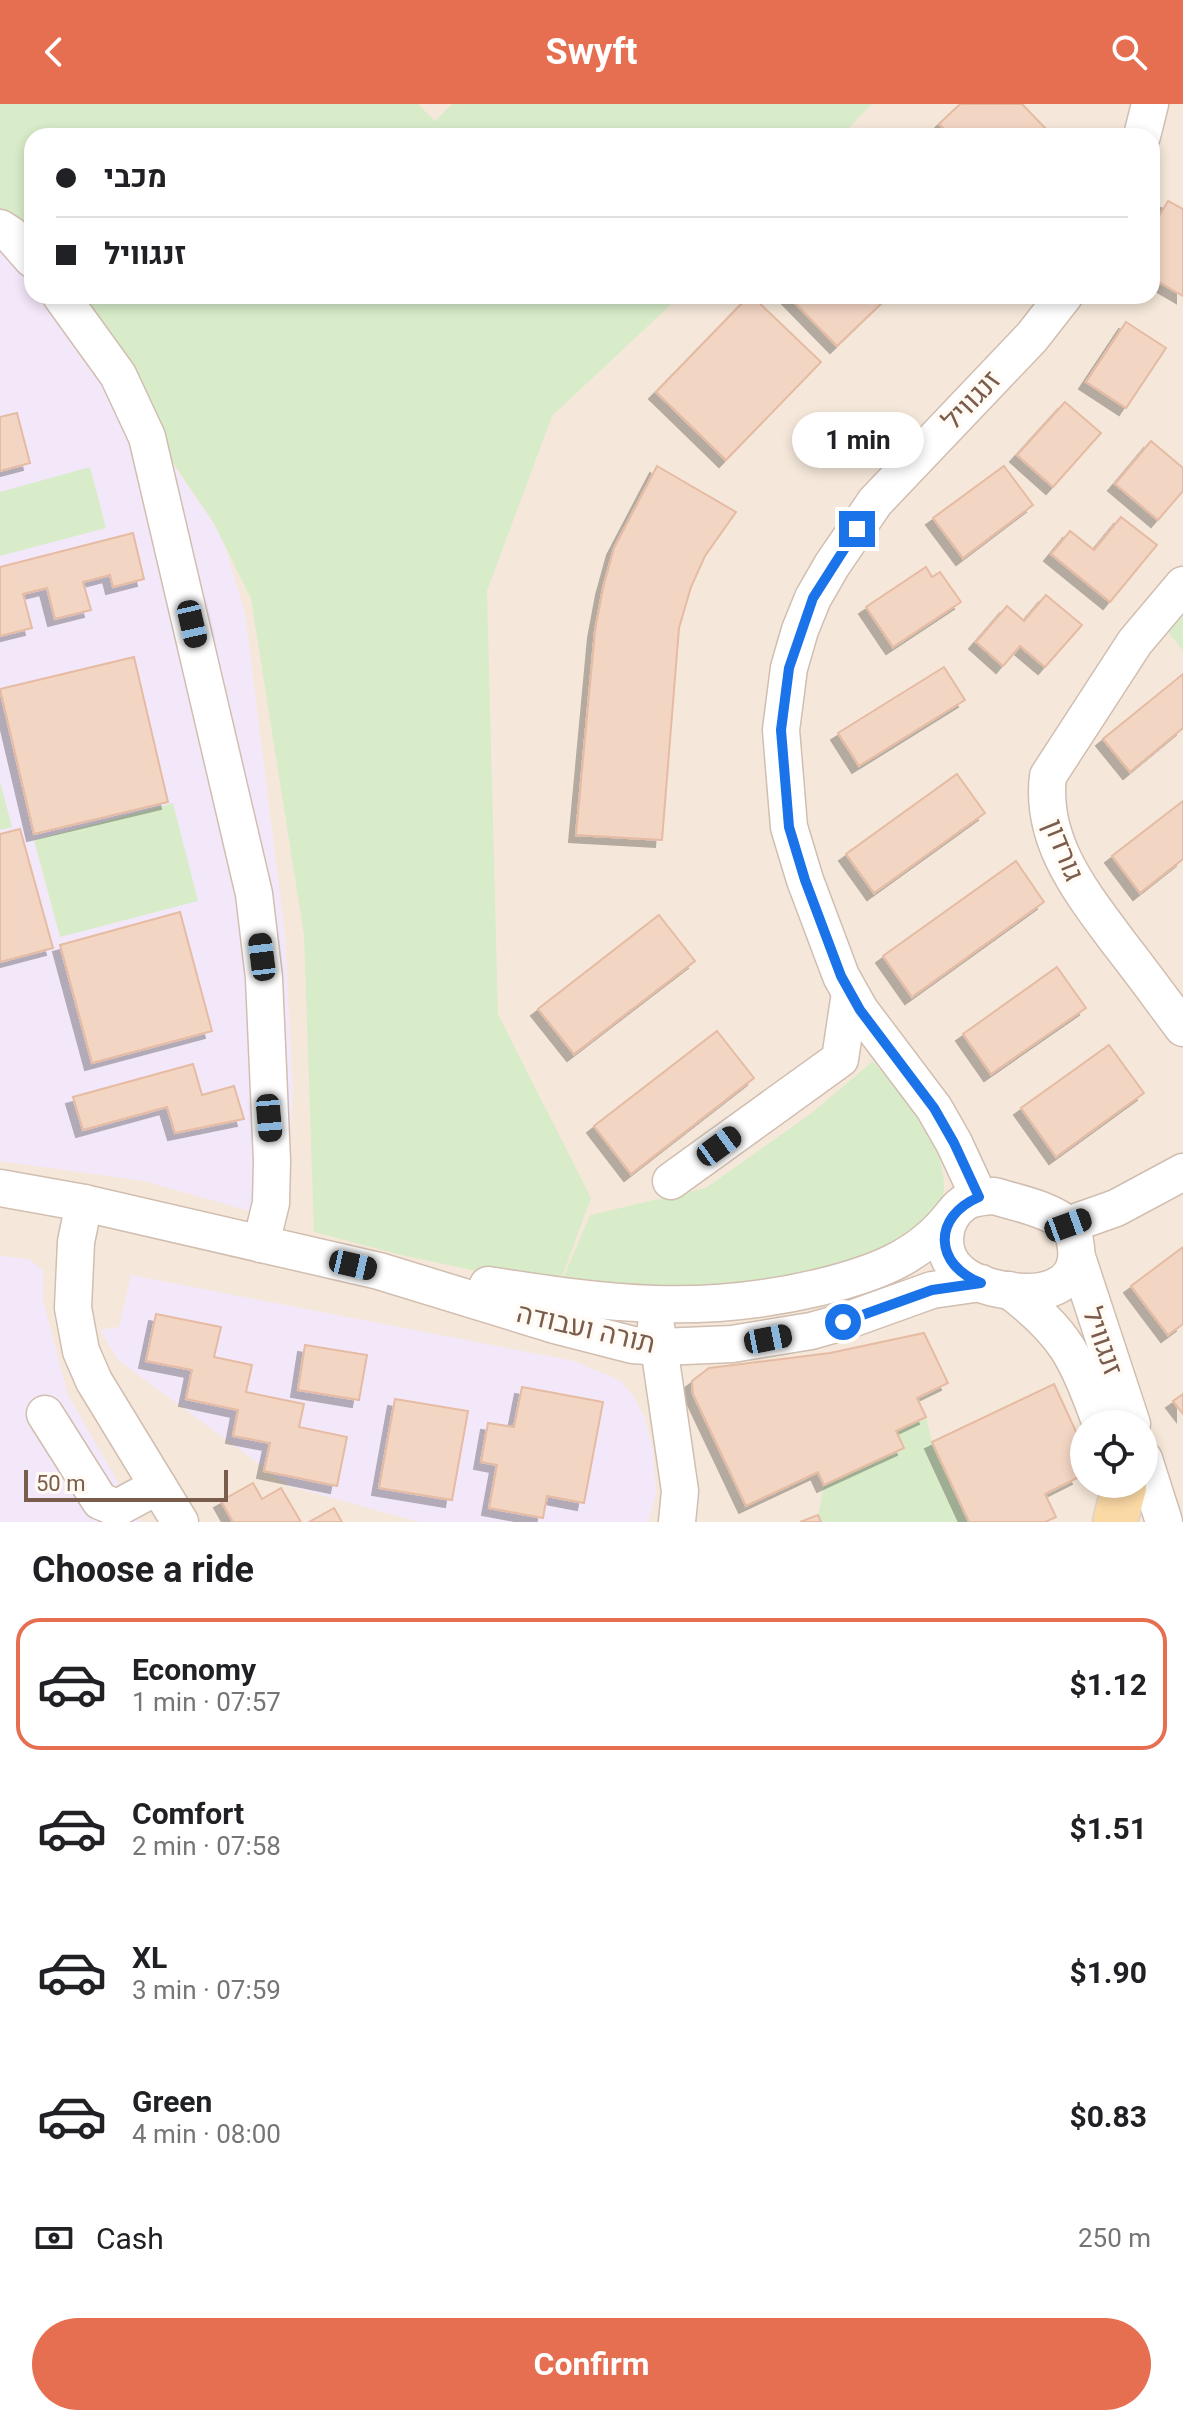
<!DOCTYPE html>
<meta charset="utf-8">
<style>
:root{--surface:#fff;--page:#f2f2f2;--text:#202124;--muted:#757577;--line:#e0e0e0;--accent:#e76f51}
body{margin:0;font-family:Roboto,Heebo,sans-serif;background:var(--page);color:var(--text);height:100vh;display:flex;flex-direction:column;font-size:30px;white-space:nowrap}
*{box-sizing:border-box;margin:0}
p{font-size:26px;color:var(--muted)}
.icon{flex:none;width:44px;height:44px;fill:none;stroke:currentColor;stroke-width:2;stroke-linecap:round;stroke-linejoin:round}
.map{position:relative;height:1418px;overflow:hidden}
.drawer{display:flex;flex-direction:column;background:var(--surface);flex:1}
.drawer>*{flex:none}
.guide{position:absolute;left:24px;top:24px;width:1136px;height:176px;border-radius:24px;box-shadow:0 4px 12px #0003;display:grid;align-content:center;height:176px;padding:0 32px;background:var(--surface)}
.fabs{position:absolute;left:1070px;top:1306px;display:grid;gap:16px}
.fabs a{display:grid;place-items:center;width:88px;height:88px;border-radius:50%;background:var(--surface);box-shadow:0 4px 12px #0003;font-size:40px}
.scale{position:absolute;left:24px;bottom:20px;width:204px;box-sizing:border-box;padding-left:8px;border:4px solid #7a5c4d;border-top:0;font-size:22px;line-height:28px;white-space:nowrap;color:#7a5c4d;-webkit-text-stroke:6px #fffaf3;paint-order:stroke}
.end{position:absolute;width:36px;height:36px;margin:-18px;border:10px solid #1a73e8;background:#fff;box-shadow:0 0 0 4px #fff}
.from{border-radius:50%}
.bubble{position:absolute;height:56px;border-radius:28px;background:var(--surface);box-shadow:0 4px 12px #0003;font-size:26px;font-weight:700;line-height:56px;text-align:center}
.car{position:absolute;width:24px;height:48px;margin:-24px -12px;border-radius:10px;box-shadow:0 0 6px 2px #0007;background:linear-gradient(#222 24%,#8ab4d8 0 40%,#222 0 76%,#8ab4d8 0 86%,#222 0)}
.guide b{display:flex;align-items:center;gap:28px;height:76px;font-size:30px}
.guide b+b{border-top:2px solid var(--line)}
.guide i{width:20px;height:20px;background:var(--text)}
ul{padding:0;list-style:none}
li{display:flex;align-items:center;gap:24px;height:132px;margin:0 16px 12px;padding:0 16px;border:4px solid transparent;border-radius:24px}
li div{flex:1}
li b{display:block;font-size:30px}
li em{font-style:normal;font-weight:700}
li.active{border-color:var(--accent)}
li>.icon{width:72px;height:72px;stroke-width:1.5}
h2{padding:0 32px;font-size:36px;line-height:96px}
.pay{display:flex;align-items:center;gap:20px;height:88px;padding:0 32px;font-size:30px}
.pay p{margin-inline-start:auto}
.action{display:flex;gap:16px;margin-top:auto;padding:16px 32px}
.action a{flex:1;height:92px;border-radius:48px;background:var(--accent);color:#fff;font-size:32px;font-weight:700;line-height:92px;text-align:center}
header{display:flex;justify-content:space-between;align-items:center;height:104px;padding:0 32px;background:var(--accent);color:#fff;font-size:36px;font-weight:700}
.map>svg:first-child{display:block}
</style>
<header><svg class="icon" aria-label="back" viewBox="0 0 24 24"><path d="M15 5l-7 7 7 7"/></svg>Swyft<svg class="icon" aria-label="search" viewBox="0 0 24 24"><circle cx="10" cy="10" r="6"/><path d="M15 15l6 6"/></svg></header>
<div class="map">
<svg width="1183" height="1418" viewBox="0 0 1183 1418">
<defs>
<filter id="shadow"><feDropShadow dx="-7" dy="7" stdDeviation="0" flood-color="#0004"/></filter>
</defs>
<rect width="100%" height="100%" fill="#fdf6ec"/>
<path fill="#f5e8da" fill-rule="evenodd" d="M0,0H1183V1418H0ZM32,32H1152V192H32ZM1084,1320H1144V1380H1084Z"/>
<g fill="#f3e8fa">
<polygon points="0,133 32,169 32,192 52,192 65,207 212,416 225,443 245,509 285,831 293,987 285,1117 144,1077 0,1057"/>
<polygon points="0,1152 29,1155 43,1167 43,1196 68,1291 141,1418 0,1418"/>
<polygon points="131,1171 574,1257 621,1277 633,1292 645,1314 653,1346 656,1390 648,1418 419,1418 289,1382 118,1256 100,1226 119,1223"/>
</g>
<g fill="#d8ecc9">
<polygon points="0,0 418,0 435,17 452,0 872,0 841,32 32,32 32,163 0,133"/>
<polygon points="61,192 680,192 552,312 487,487 498,910 591,1094 558,1184 401,1151 314,1128 304,831 251,495 215,421"/>
<polygon points="90,363 106,424 0,452 0,388"/>
<polygon points="1183,496 1183,547 1162,519"/>
<polygon points="0,677 12,723 0,726"/>
<polygon points="173,699 198,797 60,833 34,736"/>
<path d="M873,957C900,991 943,1034 944,1080C944,1090 941,1101 940,1111L910,1135L843,1165L682,1190L561,1179L590,1111L706,1084L813,1008Z"/>
<polygon points="926,1313 932,1338 969,1418 821,1418 818,1411 824,1381 904,1344 896,1327"/>
</g>
<g fill="#f3d5c3" stroke="#e6bba3" stroke-width="2" filter="url(#shadow)">
<polygon points="960,0 1022,0 1051,30 951,32 939,20"/>
<polygon points="1168,97 1183,105 1183,192 1152,174 1152,148 1158,137 1152,133 1152,124"/>
<polygon points="749,192 752,192 821,258 726,356 656,288"/>
<polygon points="788,192 889,192 837,242"/>
<polygon points="1126,218 1166,244 1126,304 1086,278"/>
<polygon points="1065,298 1101,329 1053,383 1017,351"/>
<polygon points="17,309 30,359 0,367 0,313"/>
<polygon points="1151,337 1183,364 1183,387 1158,416 1115,380"/>
<polygon points="657,362 736,408 705,452 691,483 679,524 662,736 576,731 595,527 603,484 614,444"/>
<polygon points="1004,362 1033,401 963,454 933,414"/>
<polygon points="1121,413 1157,441 1110,498 1051,450 1070,427 1094,446"/>
<polygon points="133,429 144,475 113,483 110,471 83,478 91,506 55,515 47,484 23,490 32,524 0,532 0,463"/>
<polygon points="926,463 932,473 940,468 961,498 893,543 866,503"/>
<polygon points="1046,491 1082,521 1045,563 1020,542 1003,562 976,538 1007,502 1024,517"/>
<polygon points="134,553 168,698 34,730 0,585"/>
<polygon points="944,563 965,596 859,662 838,629"/>
<polygon points="1183,570 1183,624 1130,668 1103,635"/>
<polygon points="957,670 985,709 874,789 846,750"/>
<polygon points="1183,697 1183,755 1140,789 1112,752"/>
<polygon points="20,725 53,844 0,858 0,730"/>
<polygon points="1016,757 1044,798 912,893 883,852"/>
<polygon points="180,808 212,927 92,959 60,841"/>
<polygon points="659,811 695,857 574,950 538,905"/>
<polygon points="1057,863 1086,904 991,970 963,930"/>
<polygon points="717,927 754,974 631,1070 594,1022"/>
<polygon points="1109,941 1144,989 1056,1053 1021,1004"/>
<polygon points="193,960 202,991 234,982 244,1015 175,1029 167,1003 83,1026 73,993"/>
<polygon points="1183,1143 1183,1220 1168,1231 1131,1182"/>
<polygon points="156,1210 221,1223 214,1253 252,1261 246,1288 304,1300 299,1323 347,1333 337,1382 264,1367 270,1339 233,1332 238,1306 186,1295 192,1266 146,1257"/>
<polygon points="924,1229 948,1279 917,1294 926,1313 896,1327 904,1344 824,1381 818,1368 746,1402 693,1290 692,1277 709,1264 830,1249"/>
<polygon points="305,1241 367,1251 359,1296 298,1286"/>
<polygon points="1054,1280 1084,1345 1084,1362 1075,1366 1079,1373 1045,1390 1056,1413 1045,1418 969,1418 932,1338"/>
<polygon points="522,1283 603,1298 584,1399 547,1392 543,1414 489,1404 497,1361 481,1358 488,1319 514,1323"/>
<polygon points="1183,1290 1183,1310 1173,1297"/>
<polygon points="395,1295 468,1307 452,1396 379,1384"/>
<polygon points="253,1379 262,1395 281,1384 301,1418 233,1418 221,1397"/>
<polygon points="334,1404 342,1418 309,1418"/>
<polygon points="818,1411 821,1418 800,1418"/>
</g>
<g fill="none" stroke-linecap="round" stroke-linejoin="round">
<defs>
<g id="minor">
<polyline points="1142,32 1150,0"/>
<polyline points="0,124 11,131 32,155"/>
<polyline points="61,192 118,271 147,333 254,790 264,874 272,1057 271,1099 261,1140"/>
<path d="M1183,481L1135,538L1048,672C1040,738 1082,789 1119,839C1141,867 1162,896 1183,924"/>
<polyline points="671,1077 840,955 850,889"/>
<polyline points="0,1084 84,1099 379,1167 555,1221 633,1241 661,1243 732,1240 811,1227 843,1218 932,1186 981,1179"/>
<path d="M994,1092C1014,1098 1054,1106 1068,1122C1074,1128 1075,1136 1076,1144C1080,1177 1052,1189 1024,1188C1003,1187 976,1182 960,1168C938,1150 941,1115 964,1099C973,1093 984,1093 994,1092Z"/>
<polyline points="979,1093 954,1039 934,1004 860,906 841,872 805,776 789,723 781,626 789,564 800,526 813,494 832,461 875,398 1032,233 1064,192"/>
<polyline points="84,1099 76,1138 73,1204 81,1247 94,1277 180,1418"/>
<polyline points="1068,1121 1116,1104 1183,1068"/>
<polyline points="1077,1153 1132,1320"/>
<path d="M488,1181C609,1200 700,1212 821,1183C873,1170 919,1154 952,1111"/>
<path d="M1009,1186C1067,1230 1076,1253 1101,1320"/>
<polyline points="656,1222 680,1387 677,1418"/>
<polyline points="45,1310 100,1397 117,1404 158,1382"/>
<polyline points="1144,1355 1164,1418"/>
</g>
<polyline id="major" points="1115,1418 1124,1383"/>
</defs>
<use href="#minor" stroke="#d1beb0" stroke-width="39"/>
<use href="#major" stroke="#dad1cd" stroke-width="47"/>
<use href="#minor" stroke="#fff" stroke-width="36"/>
<use href="#major" stroke="#fbd9a5" stroke-width="44"/>
</g>
<g fill="none" stroke-linecap="round" stroke-linejoin="round">
<path stroke="#1a73e8" stroke-width="10" d="M843,1218L932,1186L981,1179C934,1161 932,1113 979,1093L954,1039L934,1004L860,906L841,872L805,776L789,723L781,626L789,564L813,494L857,425"/>
</g>
<g text-anchor="middle" dominant-baseline="central" stroke-width="7" stroke-linejoin="round" paint-order="stroke">
<g font-size="28" fill="#7a5c4d" stroke="#fffaf3">
<text transform="translate(971 296) rotate(-46)">זנגוויל</text>
<text transform="translate(1064 746) rotate(68)">גורדון</text>
<text transform="translate(586 1224) rotate(13)">תורה ועבודה</text>
<text transform="translate(1103 1237) rotate(71)">זנגוויל</text>
</g>
</g>
</svg>
<div class="fabs">
<a><svg class="icon" aria-label="locate" viewBox="0 0 24 24"><circle cx="12" cy="12" r="6"/><path d="M12 2v4M12 18v4M2 12h4M18 12h4"/></svg></a>
</div>
<div class="scale">50 m</div>
<i class="end from" style="left:843px;top:1218px"></i>
<i class="end" style="left:857px;top:425px"></i>
<div class="bubble" style="left:792px;top:308px;width:132px">1 min</div>
<i class="car" style="left:192px;top:520px;rotate:167deg"></i>
<i class="car" style="left:262px;top:853px;rotate:353deg"></i>
<i class="car" style="left:269px;top:1014px;rotate:175deg"></i>
<i class="car" style="left:719px;top:1042px;rotate:54deg"></i>
<i class="car" style="left:1068px;top:1121px;rotate:70deg"></i>
<i class="car" style="left:353px;top:1161px;rotate:103deg"></i>
<i class="car" style="left:768px;top:1235px;rotate:79deg"></i>
<div class="guide">
<b><i class="from"></i>מכבי</b>
<b><i></i>זנגוויל</b>
</div>
</div>
<section class="drawer">
<h2>Choose a ride</h2>
<ul>
<li class="active"><svg class="icon" aria-label="car" viewBox="0 0 24 24"><path d="M5 17H2v-5l4-1 3-4h7l3 4 3 1v5h-3M9 17h6M6 11h13"/><circle cx="7" cy="17" r="2"/><circle cx="17" cy="17" r="2"/></svg><div><b>Economy</b><p>1 min · 07:57</p></div><em>$1.12</em></li>
<li><svg class="icon" aria-label="car" viewBox="0 0 24 24"><path d="M5 17H2v-5l4-1 3-4h7l3 4 3 1v5h-3M9 17h6M6 11h13"/><circle cx="7" cy="17" r="2"/><circle cx="17" cy="17" r="2"/></svg><div><b>Comfort</b><p>2 min · 07:58</p></div><em>$1.51</em></li>
<li><svg class="icon" aria-label="car" viewBox="0 0 24 24"><path d="M5 17H2v-5l4-1 3-4h7l3 4 3 1v5h-3M9 17h6M6 11h13"/><circle cx="7" cy="17" r="2"/><circle cx="17" cy="17" r="2"/></svg><div><b>XL</b><p>3 min · 07:59</p></div><em>$1.90</em></li>
<li><svg class="icon" aria-label="car" viewBox="0 0 24 24"><path d="M5 17H2v-5l4-1 3-4h7l3 4 3 1v5h-3M9 17h6M6 11h13"/><circle cx="7" cy="17" r="2"/><circle cx="17" cy="17" r="2"/></svg><div><b>Green</b><p>4 min · 08:00</p></div><em>$0.83</em></li>
</ul>
<div class="pay"><svg class="icon" aria-label="cash" viewBox="0 0 24 24"><path d="M3 7h18v10H3z"/><circle cx="12" cy="12" r="2"/></svg>Cash<p>250 m</p></div>
<div class="action"><a>Confirm</a></div>
</section>
